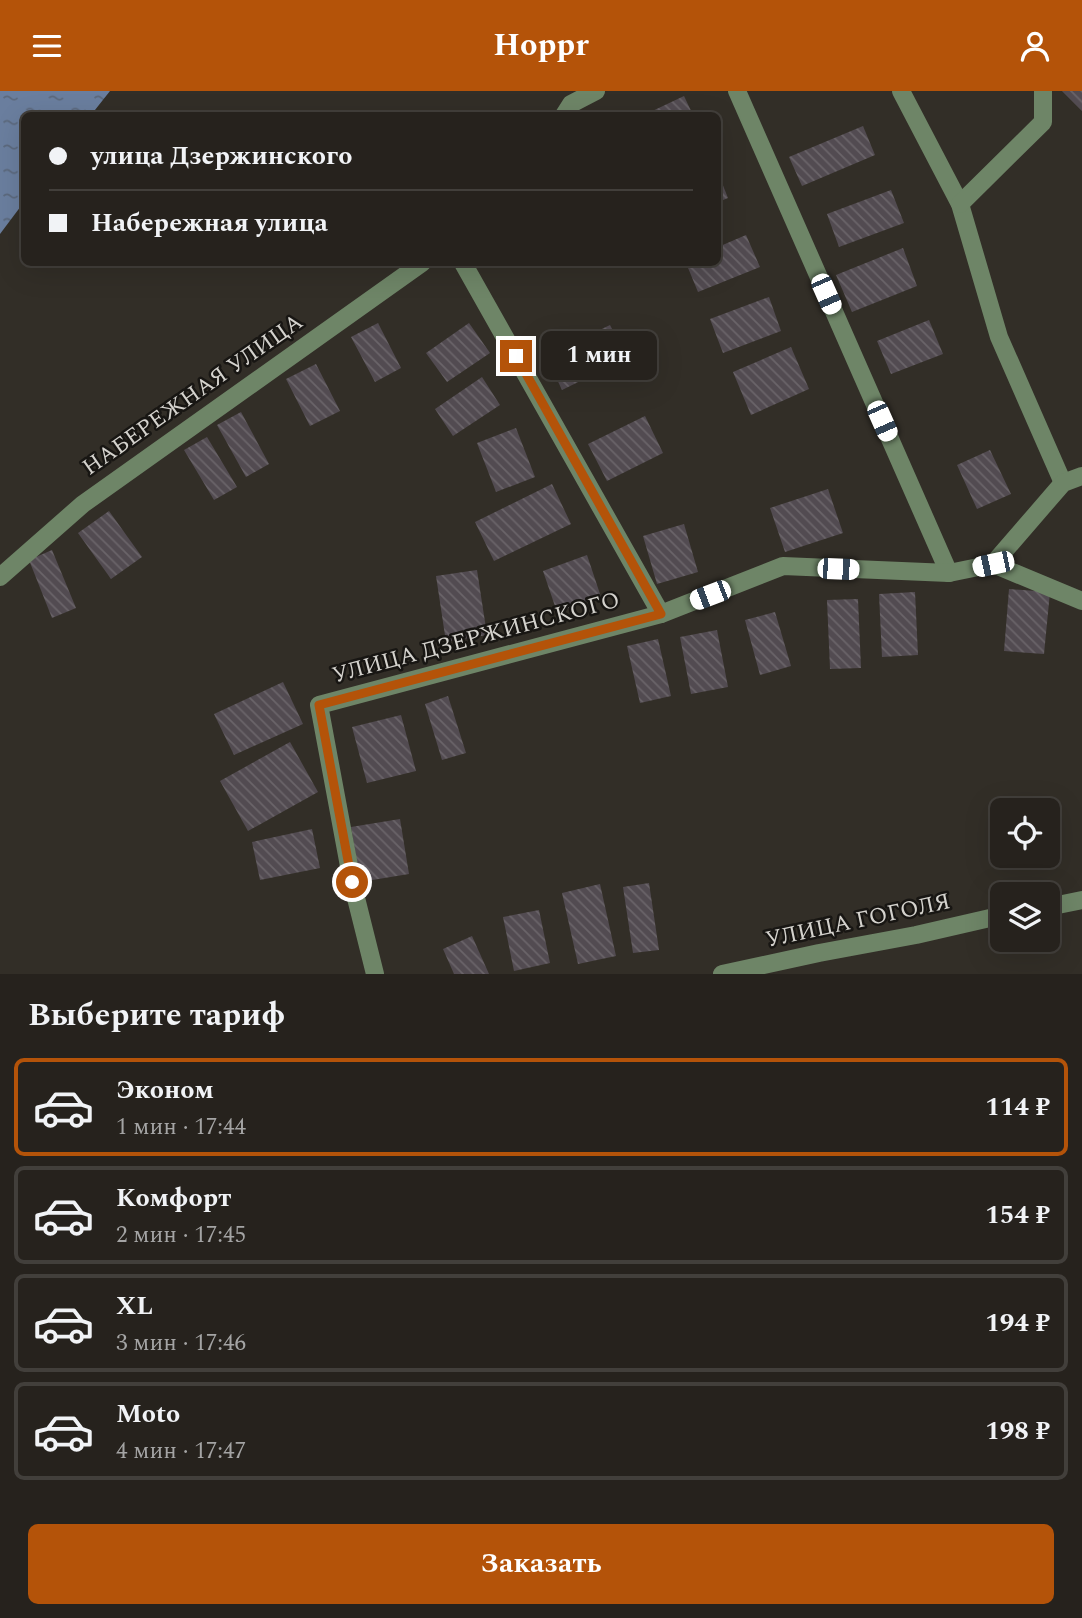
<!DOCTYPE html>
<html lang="ru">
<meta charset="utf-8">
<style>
:root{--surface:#26221d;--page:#2e2a26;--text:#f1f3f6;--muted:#a4a4a4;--line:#423f3b;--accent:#b45309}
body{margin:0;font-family:Spectral,serif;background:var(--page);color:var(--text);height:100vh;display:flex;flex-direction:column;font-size:26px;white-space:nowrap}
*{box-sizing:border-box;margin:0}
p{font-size:23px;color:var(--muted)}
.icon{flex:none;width:38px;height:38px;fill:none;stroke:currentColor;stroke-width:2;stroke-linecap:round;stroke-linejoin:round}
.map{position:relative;height:883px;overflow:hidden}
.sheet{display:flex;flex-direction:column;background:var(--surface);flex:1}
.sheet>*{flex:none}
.guide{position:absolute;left:21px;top:21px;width:700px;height:154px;border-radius:10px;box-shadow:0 7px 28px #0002,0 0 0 2px var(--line);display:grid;align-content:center;height:154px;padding:0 28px;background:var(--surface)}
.tools{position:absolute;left:990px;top:707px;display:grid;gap:14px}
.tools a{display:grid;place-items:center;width:70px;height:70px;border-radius:10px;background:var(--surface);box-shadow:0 7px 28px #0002,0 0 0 2px var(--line);font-size:35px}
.end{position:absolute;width:32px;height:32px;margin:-16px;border:9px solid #b45309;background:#fff;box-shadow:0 0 0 4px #fff}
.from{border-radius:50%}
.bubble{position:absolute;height:49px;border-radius:10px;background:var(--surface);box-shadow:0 7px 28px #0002,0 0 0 2px var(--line);font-size:23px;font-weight:700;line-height:49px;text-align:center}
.car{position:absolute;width:21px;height:42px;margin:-21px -10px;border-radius:9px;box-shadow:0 0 5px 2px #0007;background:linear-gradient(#fff 24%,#345 0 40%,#fff 0 76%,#345 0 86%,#fff 0)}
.guide b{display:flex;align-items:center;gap:24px;height:66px;font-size:26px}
.guide b+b{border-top:2px solid var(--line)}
.guide i{width:18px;height:18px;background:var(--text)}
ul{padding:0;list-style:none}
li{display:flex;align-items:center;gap:21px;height:98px;margin:0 14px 10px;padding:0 14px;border:4px solid var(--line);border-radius:10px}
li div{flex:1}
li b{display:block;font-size:26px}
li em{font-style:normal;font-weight:700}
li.on{border-color:var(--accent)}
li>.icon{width:63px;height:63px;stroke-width:1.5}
h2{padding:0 28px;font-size:32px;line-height:84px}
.cta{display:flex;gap:14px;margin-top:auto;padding:14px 28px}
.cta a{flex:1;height:80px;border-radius:10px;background:var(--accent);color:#fff;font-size:28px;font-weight:700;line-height:80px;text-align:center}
header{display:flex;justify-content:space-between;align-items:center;height:91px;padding:0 28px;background:var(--accent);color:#fff;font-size:32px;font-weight:700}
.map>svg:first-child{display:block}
</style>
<header><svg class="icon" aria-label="menu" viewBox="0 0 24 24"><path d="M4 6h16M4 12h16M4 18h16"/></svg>Hoppr<svg class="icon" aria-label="person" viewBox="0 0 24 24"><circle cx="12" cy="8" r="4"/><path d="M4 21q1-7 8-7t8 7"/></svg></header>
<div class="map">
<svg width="1082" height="883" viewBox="0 0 1082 883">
<defs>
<pattern id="water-ripples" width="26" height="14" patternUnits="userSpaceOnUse" patternTransform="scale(1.75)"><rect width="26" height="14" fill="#6a7e9e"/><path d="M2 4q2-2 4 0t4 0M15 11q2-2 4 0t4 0" fill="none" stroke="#5b687c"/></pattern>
<pattern id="building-back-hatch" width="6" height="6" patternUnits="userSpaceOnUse" patternTransform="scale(1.75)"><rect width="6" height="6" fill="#524b51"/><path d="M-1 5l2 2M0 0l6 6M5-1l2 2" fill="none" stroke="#6a6469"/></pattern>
</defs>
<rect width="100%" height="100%" fill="#322e27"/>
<polygon fill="url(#water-ripples)" points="0,0 110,0 91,24 24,24 24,111 0,143"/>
<g fill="url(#building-back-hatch)">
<polygon points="1062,0 1082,0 1082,20"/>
<polygon points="684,5 693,24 644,24"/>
<polygon points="863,35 875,64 802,95 789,66"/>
<polygon points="718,82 728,107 718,111"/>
<polygon points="891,99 904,132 839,156 827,123"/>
<polygon points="746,144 760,176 698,201 686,172 718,172 718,156"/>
<polygon points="903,157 917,195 852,221 836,184"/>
<polygon points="769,206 781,240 723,262 710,228"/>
<polygon points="929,229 943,263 891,283 877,250"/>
<polygon points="378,232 401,277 375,291 351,246"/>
<polygon points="469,232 490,262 447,291 426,262"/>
<polygon points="610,234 627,267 562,299 546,265"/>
<polygon points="791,256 809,298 751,324 733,281"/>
<polygon points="316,273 340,320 310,335 286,288"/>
<polygon points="482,286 500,314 453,345 435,318"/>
<polygon points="241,321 269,373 246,386 217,334"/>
<polygon points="645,325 663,362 607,390 588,353"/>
<polygon points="516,337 535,386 496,401 477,352"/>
<polygon points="207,346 237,396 214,409 184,359"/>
<polygon points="990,359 1011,403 977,418 957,374"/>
<polygon points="552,393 571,433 494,470 475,431"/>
<polygon points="828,398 843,442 785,461 770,417"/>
<polygon points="109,420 142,466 111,488 78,442"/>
<polygon points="684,433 698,481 657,493 643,445"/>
<polygon points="52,459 76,517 52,527 29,469"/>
<polygon points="587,464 601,506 557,521 543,480"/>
<polygon points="477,479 487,544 446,551 436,485"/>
<polygon points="1009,498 1050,501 1044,563 1004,560"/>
<polygon points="915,501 918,564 882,566 879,503"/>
<polygon points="858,508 861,577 830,578 827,509"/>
<polygon points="775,521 791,575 760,584 745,529"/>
<polygon points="717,539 728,596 691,603 680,546"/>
<polygon points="658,548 671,605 640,612 627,555"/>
<polygon points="283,591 303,633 234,664 214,623"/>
<polygon points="448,605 466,662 442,669 425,613"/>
<polygon points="401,624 416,680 367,692 352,636"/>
<polygon points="290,651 318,701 248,740 220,690"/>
<polygon points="400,728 409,783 360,791 351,736"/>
<polygon points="312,738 320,777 260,789 252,751"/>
<polygon points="649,792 659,859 633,862 623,796"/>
<polygon points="600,793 616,865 578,873 562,802"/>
<polygon points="539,819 550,872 514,880 503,826"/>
<polygon points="472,845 489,883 454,883 443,858"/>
</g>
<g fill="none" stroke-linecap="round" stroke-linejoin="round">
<g stroke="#6e8567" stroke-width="18">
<polyline points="737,0 949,482"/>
<polyline points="901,0 960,113 999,246 1063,392"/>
<polyline points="564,24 571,13 596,0"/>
<polyline points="960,113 1043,31 1043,0"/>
<polyline points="463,172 661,523"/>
<polyline points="993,473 1082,510"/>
<polyline points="0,486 83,413 422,172"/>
<polyline points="1048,816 1082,809"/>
<polyline points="375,883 352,791 319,614 661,523 783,475 949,482 993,473 1063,392 1082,385"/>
<polyline points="722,883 819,862 916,844 1003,824"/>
</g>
</g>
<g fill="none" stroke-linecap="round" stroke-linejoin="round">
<polyline stroke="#b45309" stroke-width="9" points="352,791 319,614 661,523 516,265"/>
</g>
<g text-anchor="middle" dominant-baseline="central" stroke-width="5" stroke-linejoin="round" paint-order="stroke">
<g font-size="23" fill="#d4d2cd" stroke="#181613">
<text transform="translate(193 304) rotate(-35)">НАБЕРЕЖНАЯ УЛИЦА</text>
<text transform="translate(476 547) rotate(-15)">УЛИЦА ДЗЕРЖИНСКОГО</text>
<text transform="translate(858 830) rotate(-12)">УЛИЦА ГОГОЛЯ</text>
</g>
</g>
</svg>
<div class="tools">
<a><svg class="icon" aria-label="locate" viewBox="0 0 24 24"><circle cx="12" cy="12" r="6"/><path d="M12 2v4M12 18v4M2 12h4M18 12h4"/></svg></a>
<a><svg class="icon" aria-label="layers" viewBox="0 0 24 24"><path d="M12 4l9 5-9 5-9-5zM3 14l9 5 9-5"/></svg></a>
</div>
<i class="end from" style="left:352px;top:791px"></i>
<i class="end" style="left:516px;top:265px"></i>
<div class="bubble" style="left:541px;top:240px;width:116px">1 мин</div>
<i class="car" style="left:826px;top:203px;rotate:156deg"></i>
<i class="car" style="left:882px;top:330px;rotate:156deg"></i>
<i class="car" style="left:993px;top:473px;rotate:258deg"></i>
<i class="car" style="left:838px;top:478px;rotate:92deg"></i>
<i class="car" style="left:710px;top:504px;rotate:249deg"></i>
<div class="guide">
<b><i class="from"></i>улица Дзержинского</b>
<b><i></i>Набережная улица</b>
</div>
</div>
<section class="sheet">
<h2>Выберите тариф</h2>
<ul>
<li class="on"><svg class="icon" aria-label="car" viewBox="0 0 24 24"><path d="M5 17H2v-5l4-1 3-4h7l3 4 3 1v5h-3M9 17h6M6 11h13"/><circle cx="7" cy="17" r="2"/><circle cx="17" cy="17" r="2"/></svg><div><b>Эконом</b><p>1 мин · 17:44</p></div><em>114 ₽</em></li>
<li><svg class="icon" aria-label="car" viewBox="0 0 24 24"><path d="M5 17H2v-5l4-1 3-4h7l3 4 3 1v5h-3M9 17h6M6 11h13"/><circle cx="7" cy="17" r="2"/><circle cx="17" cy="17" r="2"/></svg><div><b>Комфорт</b><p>2 мин · 17:45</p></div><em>154 ₽</em></li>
<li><svg class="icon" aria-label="car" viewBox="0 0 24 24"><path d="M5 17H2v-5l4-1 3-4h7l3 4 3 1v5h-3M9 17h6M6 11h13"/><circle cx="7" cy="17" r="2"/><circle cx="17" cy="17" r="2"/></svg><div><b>XL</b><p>3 мин · 17:46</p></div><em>194 ₽</em></li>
<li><svg class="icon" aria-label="car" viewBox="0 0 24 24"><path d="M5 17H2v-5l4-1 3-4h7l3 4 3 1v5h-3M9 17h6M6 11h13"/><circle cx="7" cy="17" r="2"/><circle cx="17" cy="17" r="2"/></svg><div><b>Moto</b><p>4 мин · 17:47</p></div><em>198 ₽</em></li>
</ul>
<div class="cta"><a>Заказать</a></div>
</section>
